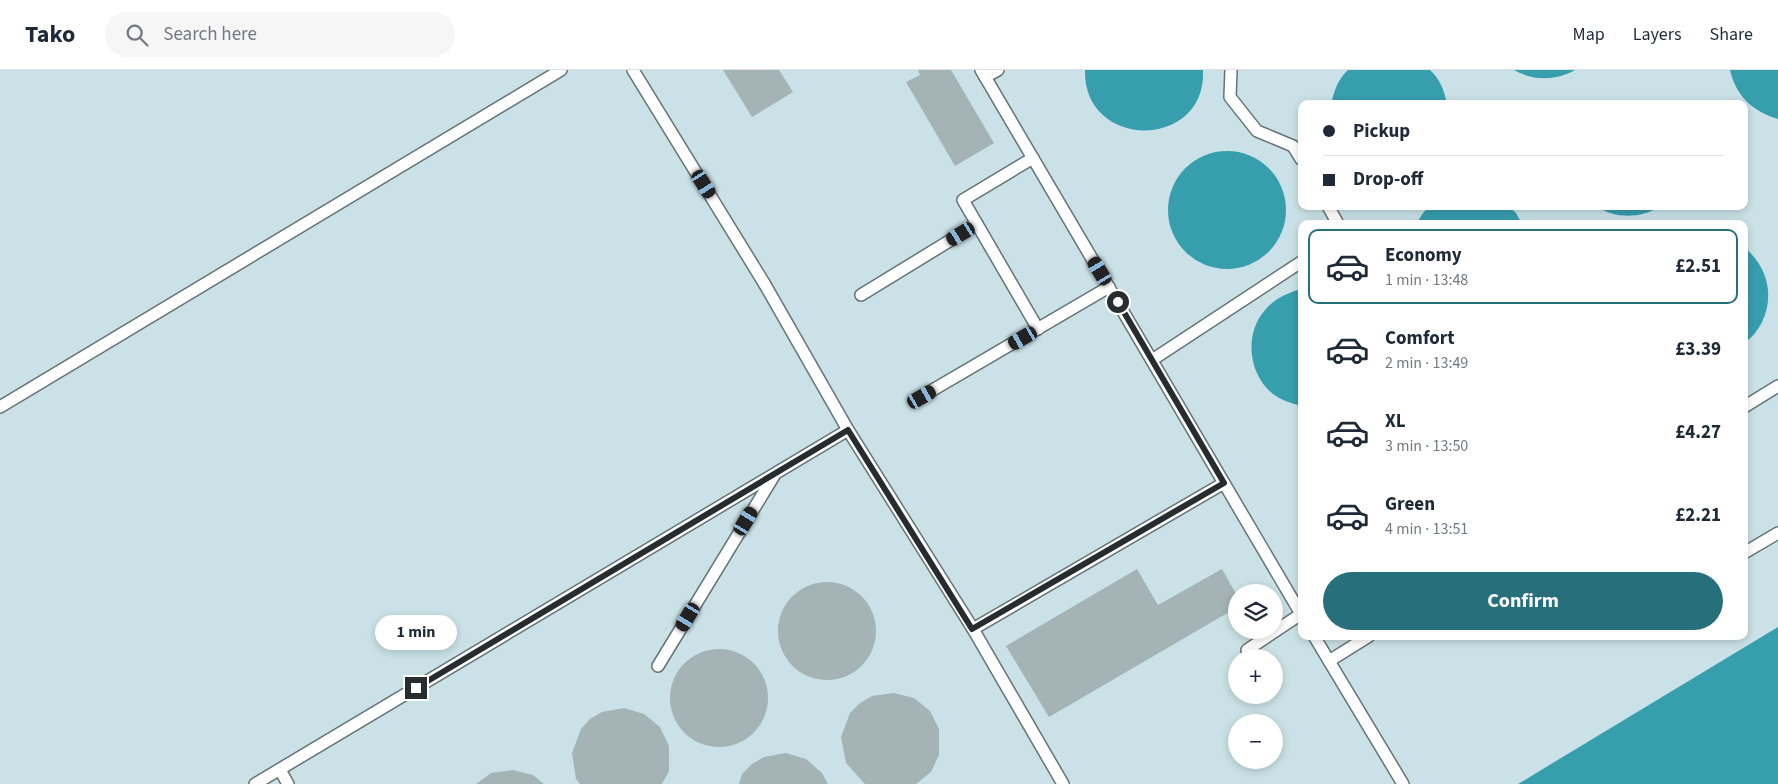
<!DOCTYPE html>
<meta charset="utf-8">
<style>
:root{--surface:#fff;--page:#f6f6f7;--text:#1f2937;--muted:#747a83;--line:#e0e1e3;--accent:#276f7a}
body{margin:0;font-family:"Source Sans 3",sans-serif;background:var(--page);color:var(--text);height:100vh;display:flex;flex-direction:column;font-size:19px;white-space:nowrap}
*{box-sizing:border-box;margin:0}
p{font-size:16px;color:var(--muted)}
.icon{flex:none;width:28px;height:28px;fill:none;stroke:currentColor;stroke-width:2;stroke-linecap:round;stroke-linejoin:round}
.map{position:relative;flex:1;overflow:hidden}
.details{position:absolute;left:1298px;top:150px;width:450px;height:420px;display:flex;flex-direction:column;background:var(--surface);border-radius:10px;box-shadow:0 2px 8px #0003}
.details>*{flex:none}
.top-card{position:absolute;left:1298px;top:30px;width:450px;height:110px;border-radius:10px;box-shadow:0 2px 8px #0003;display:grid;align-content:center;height:110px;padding:0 25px;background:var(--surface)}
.controls{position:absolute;left:1228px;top:514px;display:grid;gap:10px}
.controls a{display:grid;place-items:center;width:55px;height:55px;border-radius:50%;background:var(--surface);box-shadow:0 2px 8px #0003;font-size:25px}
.end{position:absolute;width:22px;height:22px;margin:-11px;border:6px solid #272d2e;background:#fff;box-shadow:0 0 0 2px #fff}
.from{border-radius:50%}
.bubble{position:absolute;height:35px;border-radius:18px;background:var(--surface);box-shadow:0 2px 8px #0003;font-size:16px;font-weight:700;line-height:35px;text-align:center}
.car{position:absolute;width:15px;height:30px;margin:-15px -8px;border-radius:6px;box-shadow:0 0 4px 1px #0007;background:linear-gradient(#222 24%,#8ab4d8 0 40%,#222 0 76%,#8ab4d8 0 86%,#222 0)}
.top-card b{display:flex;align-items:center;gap:18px;height:48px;font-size:19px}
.top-card b+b{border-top:1px solid var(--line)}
.top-card i{width:12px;height:12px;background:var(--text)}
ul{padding:9px 0 0;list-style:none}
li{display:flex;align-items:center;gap:15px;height:75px;margin:0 10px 8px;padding:0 15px;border:2px solid transparent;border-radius:10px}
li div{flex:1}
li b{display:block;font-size:19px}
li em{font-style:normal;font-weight:700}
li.active{border-color:var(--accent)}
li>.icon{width:45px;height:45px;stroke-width:1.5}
.button{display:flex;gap:10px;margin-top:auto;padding:10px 25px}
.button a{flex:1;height:58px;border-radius:30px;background:var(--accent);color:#fff;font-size:20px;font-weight:700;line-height:58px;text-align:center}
header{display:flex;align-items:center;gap:30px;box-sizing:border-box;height:70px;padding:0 25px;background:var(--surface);border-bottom:1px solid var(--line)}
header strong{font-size:24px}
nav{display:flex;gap:28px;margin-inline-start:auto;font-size:18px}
.search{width:350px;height:45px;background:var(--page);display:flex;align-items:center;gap:12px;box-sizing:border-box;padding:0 18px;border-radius:28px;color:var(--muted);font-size:19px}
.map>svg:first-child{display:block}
</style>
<header>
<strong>Tako</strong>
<div class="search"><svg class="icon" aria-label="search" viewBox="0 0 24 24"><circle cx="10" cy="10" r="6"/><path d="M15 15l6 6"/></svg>Search here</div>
<nav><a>Map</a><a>Layers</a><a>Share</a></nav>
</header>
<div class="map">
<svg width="1778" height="714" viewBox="0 0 1778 714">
<rect width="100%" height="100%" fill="#deeef1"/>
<path fill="#cae2e7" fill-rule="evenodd" d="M0,0H1778V714H0ZM1301,34H1744V136H1301ZM1301,154H1744V566H1301ZM1236,522H1274V560H1236ZM1236,588H1274V625H1236ZM1236,652H1274V690H1236Z"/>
<g fill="#379eae">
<path d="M1085,0H1203C1207,80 1083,81 1085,0Z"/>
<path d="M1348,0H1430C1440,9 1444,20 1447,34H1331C1334,21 1338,9 1348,0Z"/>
<path d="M1514,0H1575C1556,11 1533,11 1514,0Z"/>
<path d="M1730,0H1778V49C1752,41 1736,26 1730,0Z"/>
<circle cx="1227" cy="140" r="59"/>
<polygon points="1430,136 1508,136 1516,143 1522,154 1416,154 1423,143"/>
<path d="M1595,136H1661C1640,149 1616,149 1595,136Z"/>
<path d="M1744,177C1767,196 1775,225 1762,252C1758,260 1752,268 1744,273Z"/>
<path d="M1301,219V336C1291,333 1281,330 1273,324C1248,304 1244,264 1265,240C1274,229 1287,223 1301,219Z"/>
<polygon points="1778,557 1778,714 1518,714"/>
</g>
<g fill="#a4b3b6">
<polygon points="723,0 779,0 793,22 752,47"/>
<polygon points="918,0 951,0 994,73 955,96 906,12 920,5"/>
<polygon points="1137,499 1158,535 1222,499 1236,524 1236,538 1049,647 1006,576"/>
<circle cx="827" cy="561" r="49"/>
<circle cx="719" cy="628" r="49"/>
<polygon points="894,623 914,628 930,641 939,659 939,685 931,702 916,714 865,714 846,693 841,667 850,643 860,633 872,626"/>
<polygon points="624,638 644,644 660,657 669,676 669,701 662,714 580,714 576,709 572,683 581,659 590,649 602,642"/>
<polygon points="786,683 806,689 822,703 828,714 739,714 742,704 752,694 764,687"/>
<polygon points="513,700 533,705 544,714 476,714 491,703"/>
</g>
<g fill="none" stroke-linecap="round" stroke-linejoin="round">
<defs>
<g id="lane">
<polyline points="633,0 764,213 848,360 973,559 1063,714"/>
<polyline points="981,0 1301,544"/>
<polyline points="1231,0 1230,27 1257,61 1293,76 1301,89"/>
<polyline points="985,7 998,0"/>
<polyline points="1033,88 963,130 1038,259"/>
<polyline points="1328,136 1338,154"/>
<polyline points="861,225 977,154"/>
<polyline points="1152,290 1301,192"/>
<polyline points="919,328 1109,217"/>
<polyline points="0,337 561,0"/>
<polyline points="1744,337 1778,316"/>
<polyline points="1744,483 1778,463"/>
<polyline points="973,559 1224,413"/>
<polyline points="1314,566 1403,714"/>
<polyline points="1247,580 1301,544"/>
<polyline points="1329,591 1369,566"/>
<polyline points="658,596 775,404"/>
<polyline points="280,700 288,714"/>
<polyline points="255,714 848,360"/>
</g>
</defs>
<use href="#lane" stroke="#657376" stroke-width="14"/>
<use href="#lane" stroke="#fff" stroke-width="11"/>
</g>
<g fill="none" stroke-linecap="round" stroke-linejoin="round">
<polyline stroke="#272d2e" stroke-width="6" points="416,618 848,360 972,559 1224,413 1118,232"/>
</g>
</svg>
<div class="controls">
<a><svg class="icon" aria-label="layers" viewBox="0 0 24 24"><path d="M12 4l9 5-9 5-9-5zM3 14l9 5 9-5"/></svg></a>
<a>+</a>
<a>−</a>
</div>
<i class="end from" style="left:1118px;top:232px"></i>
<i class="end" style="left:416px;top:618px"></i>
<div class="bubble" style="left:375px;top:545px;width:82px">1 min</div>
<i class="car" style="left:704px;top:114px;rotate:148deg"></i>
<i class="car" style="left:961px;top:164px;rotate:239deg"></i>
<i class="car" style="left:1100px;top:201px;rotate:329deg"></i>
<i class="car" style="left:1023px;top:268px;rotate:240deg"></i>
<i class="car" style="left:922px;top:327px;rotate:60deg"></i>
<i class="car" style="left:746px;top:451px;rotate:31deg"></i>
<i class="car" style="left:688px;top:547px;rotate:211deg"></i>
<div class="top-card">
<b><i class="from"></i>Pickup</b>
<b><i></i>Drop-off</b>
</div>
<section class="details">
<ul>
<li class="active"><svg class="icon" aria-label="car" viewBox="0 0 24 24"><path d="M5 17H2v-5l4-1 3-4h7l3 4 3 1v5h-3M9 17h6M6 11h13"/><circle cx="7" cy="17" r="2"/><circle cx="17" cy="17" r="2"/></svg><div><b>Economy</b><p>1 min · 13:48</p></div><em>£2.51</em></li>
<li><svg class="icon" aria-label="car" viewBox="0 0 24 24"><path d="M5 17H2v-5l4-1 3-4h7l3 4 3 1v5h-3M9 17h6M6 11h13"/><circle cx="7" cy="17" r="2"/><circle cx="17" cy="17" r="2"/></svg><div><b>Comfort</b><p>2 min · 13:49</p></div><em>£3.39</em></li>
<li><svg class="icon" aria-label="car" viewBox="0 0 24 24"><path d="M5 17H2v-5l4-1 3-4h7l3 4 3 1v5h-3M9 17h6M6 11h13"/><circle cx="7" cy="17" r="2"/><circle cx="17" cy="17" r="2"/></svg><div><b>XL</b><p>3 min · 13:50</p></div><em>£4.27</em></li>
<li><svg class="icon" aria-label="car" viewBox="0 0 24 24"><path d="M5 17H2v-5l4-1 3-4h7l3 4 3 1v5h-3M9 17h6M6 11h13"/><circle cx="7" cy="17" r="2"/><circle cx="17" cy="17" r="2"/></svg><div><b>Green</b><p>4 min · 13:51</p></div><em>£2.21</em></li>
</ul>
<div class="button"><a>Confirm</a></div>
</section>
</div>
